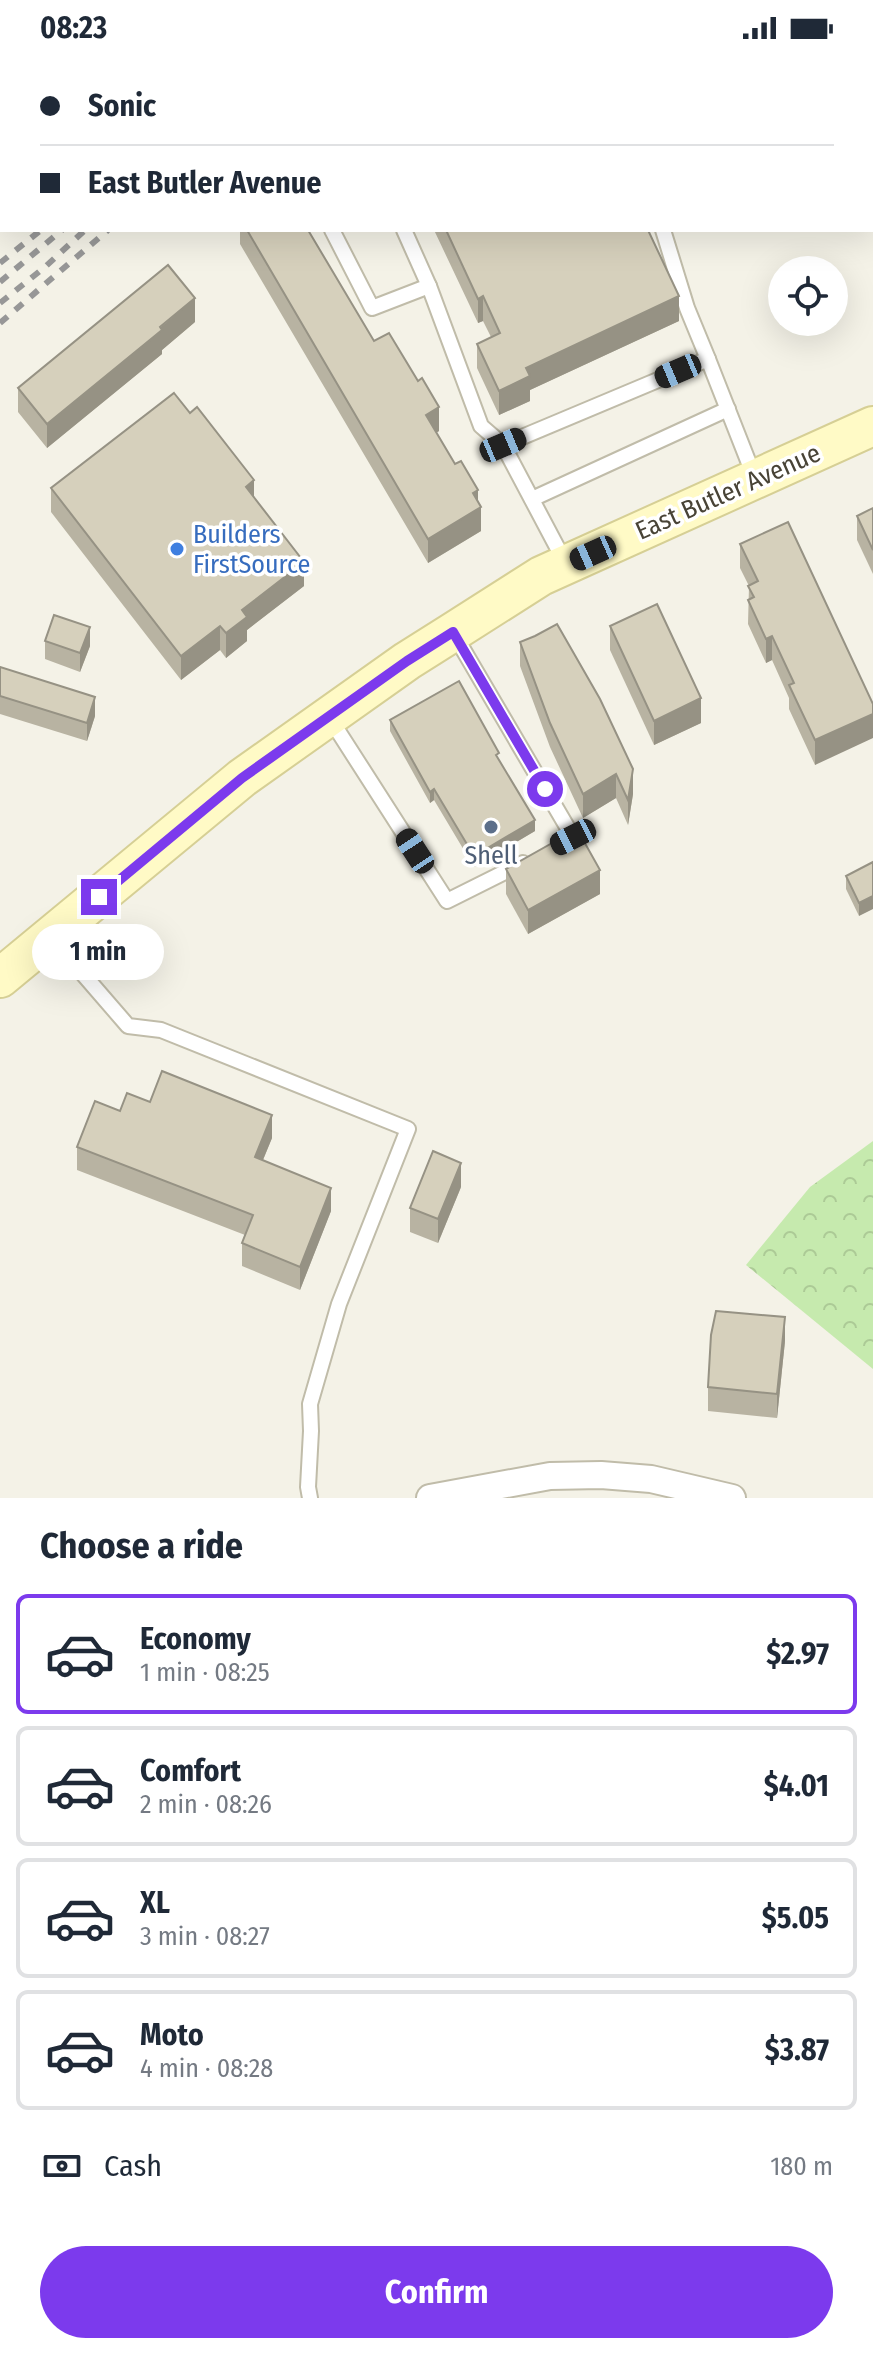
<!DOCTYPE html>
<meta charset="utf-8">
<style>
:root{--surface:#fff;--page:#f6f6f7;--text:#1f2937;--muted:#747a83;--line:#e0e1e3;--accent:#7c3aed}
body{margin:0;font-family:"Fira Sans Condensed",sans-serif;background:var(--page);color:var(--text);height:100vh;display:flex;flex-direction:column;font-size:30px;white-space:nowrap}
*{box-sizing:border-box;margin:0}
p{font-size:26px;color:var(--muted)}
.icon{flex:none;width:44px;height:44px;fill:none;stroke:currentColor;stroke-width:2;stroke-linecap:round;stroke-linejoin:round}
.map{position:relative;height:1442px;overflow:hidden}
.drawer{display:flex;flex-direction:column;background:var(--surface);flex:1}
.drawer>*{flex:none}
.hud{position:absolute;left:0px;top:0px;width:874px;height:176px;box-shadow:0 8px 32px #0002;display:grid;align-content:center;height:176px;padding:0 40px;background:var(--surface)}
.fabs{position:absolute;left:768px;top:200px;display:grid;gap:16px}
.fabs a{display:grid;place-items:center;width:80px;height:80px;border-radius:50%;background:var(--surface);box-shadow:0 8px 32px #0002;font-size:40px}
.end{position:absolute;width:36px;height:36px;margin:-18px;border:10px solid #7c3aed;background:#fff;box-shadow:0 0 0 4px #fff}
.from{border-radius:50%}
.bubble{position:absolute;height:56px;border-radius:28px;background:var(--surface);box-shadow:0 8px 32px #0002;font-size:26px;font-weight:700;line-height:56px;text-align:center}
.car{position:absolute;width:24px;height:48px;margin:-24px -12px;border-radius:10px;box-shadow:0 0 6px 2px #0007;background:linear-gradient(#222 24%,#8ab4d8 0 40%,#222 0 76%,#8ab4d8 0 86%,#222 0)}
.hud b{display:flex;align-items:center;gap:28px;height:76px;font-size:30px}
.hud b+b{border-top:2px solid var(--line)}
.hud i{width:20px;height:20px;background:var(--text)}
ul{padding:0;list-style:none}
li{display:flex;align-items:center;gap:24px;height:120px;margin:0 16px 12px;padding:0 24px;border:4px solid var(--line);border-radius:12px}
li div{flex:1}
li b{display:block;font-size:30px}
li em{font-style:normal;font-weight:700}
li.active{border-color:var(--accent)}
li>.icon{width:72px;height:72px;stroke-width:1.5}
h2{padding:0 40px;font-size:36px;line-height:96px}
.pay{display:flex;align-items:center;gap:20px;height:88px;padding:0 40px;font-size:30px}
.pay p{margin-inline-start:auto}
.action{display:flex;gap:16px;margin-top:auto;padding:16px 40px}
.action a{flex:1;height:92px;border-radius:48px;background:var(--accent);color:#fff;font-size:32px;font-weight:700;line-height:92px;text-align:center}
.status{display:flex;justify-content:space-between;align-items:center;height:56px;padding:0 40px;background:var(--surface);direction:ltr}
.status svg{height:22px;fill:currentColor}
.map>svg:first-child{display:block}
</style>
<div class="status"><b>08:23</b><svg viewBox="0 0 49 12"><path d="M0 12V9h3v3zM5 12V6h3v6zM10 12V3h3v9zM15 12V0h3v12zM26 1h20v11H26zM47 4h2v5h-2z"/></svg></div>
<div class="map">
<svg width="873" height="1442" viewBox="0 0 873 1442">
<defs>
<pattern id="forest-crowns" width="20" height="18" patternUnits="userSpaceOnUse" patternTransform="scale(2)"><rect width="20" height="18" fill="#c6eaae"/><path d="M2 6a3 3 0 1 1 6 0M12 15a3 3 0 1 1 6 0" fill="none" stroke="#acca96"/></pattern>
</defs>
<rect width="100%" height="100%" fill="#f4f2e7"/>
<polygon fill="url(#forest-crowns)" points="873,1085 873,1313 746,1209 810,1131"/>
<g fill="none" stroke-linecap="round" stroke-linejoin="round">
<defs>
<g id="service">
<polyline points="607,0 607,2"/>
<polyline points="422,2 424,0"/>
<polyline points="332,174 372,252 429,230"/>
<polyline points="404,174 429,230 481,370 503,389"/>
<polyline points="663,174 687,252 708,303"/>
<polyline points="532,443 728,353"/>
<polyline points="566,508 503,389 708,303 754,420"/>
<polyline points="454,578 573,781 563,786"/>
<polyline points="329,661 447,845 523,807"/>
<polyline points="51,881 128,970 161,974 408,1073 339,1248 310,1348 311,1375 308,1431 310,1442"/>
</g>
<polyline id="minor" points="430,1442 550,1420 601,1419 651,1423 732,1442"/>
<polyline id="secondary" points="0,922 242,722 407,605 453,576 541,520 873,370"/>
<polyline id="primary" points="0,3 3,0"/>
</defs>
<use href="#service" stroke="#c0bca9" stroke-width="18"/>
<use href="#minor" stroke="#c0bca9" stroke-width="30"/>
<use href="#secondary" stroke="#d6cf95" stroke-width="42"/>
<use href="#primary" stroke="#e9d560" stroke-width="46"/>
<use href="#service" stroke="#fff" stroke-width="14"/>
<use href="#minor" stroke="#fff" stroke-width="26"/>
<use href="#secondary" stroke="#fffac6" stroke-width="38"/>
<use href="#primary" stroke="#fff195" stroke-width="42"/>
<g stroke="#979797" stroke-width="6" stroke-dasharray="10 10" stroke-linecap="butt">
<polyline points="215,2 216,0"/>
<polyline points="233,2 235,0"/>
<polyline points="254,2 256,0"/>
<polyline points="274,2 276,0"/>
<polyline points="0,207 41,174"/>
<polyline points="0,226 62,174"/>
<polyline points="0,247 45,211 85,174"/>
<polyline points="0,267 108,174"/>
</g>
</g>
<g fill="#b8b3a2">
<polygon points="240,174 308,174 374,285 439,375 436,377 478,446 481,475 428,507 240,188"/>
<polygon points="434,174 648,174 679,265 530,334 530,345 499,359 477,312 477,288 491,281 483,265 478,267"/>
<polygon points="195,266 162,294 162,298 47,392 18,356 18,332"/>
<polygon points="51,432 254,441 304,530 247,574 247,585 226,602 220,594 181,624 51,456"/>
<polygon points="873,452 873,518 857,484 857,460"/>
<polygon points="740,488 873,648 815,709 789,653 789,642 772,604 766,607 748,568 749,530 740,512"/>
<polygon points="610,570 701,667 654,689 610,594"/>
<polygon points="45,585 90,590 80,616 45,603"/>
<polygon points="520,586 633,738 628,769 616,742 583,762 550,691 520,610"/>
<polygon points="0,611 95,660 87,685 0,658"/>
<polygon points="390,664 499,705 535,775 474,811 434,744 430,747 390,675"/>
<polygon points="873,806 859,860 846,833 846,820"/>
<polygon points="506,813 600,838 528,878 506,838"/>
<polygon points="150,1046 272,1082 263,1104 331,1155 300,1234 242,1210 242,1187 245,1179 77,1114 77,1091 120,1055"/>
<polygon points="461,1131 438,1187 410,1176 410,1152"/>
<polygon points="785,1285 777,1362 708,1355 708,1331"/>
</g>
<g fill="#969284">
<polygon points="483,240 483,265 478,267 478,243"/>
<polygon points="679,240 679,265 530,334 530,345 499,359 499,335 526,312"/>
<polygon points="195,242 195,266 162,294 162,298 47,392 47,368"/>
<polygon points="439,351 439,375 426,383 426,359"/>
<polygon points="254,424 254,449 246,431"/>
<polygon points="478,434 478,453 481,451 481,475 428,507 428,483 473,437"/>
<polygon points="304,506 304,530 247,574 247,585 226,602 226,577 242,554"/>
<polygon points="220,570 220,594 181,624 181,600"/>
<polygon points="90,571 90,590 80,616 80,597"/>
<polygon points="772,580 772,604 766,607 766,583"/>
<polygon points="95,641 95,660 87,685 87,667"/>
<polygon points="701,642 701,667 654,689 654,665"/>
<polygon points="873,658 873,682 815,709 815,684"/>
<polygon points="633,713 633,738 628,769 628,744"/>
<polygon points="616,718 616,742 583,762 583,738"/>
<polygon points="434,733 434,744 430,747 430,736"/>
<polygon points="535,764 535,775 474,811 474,800"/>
<polygon points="600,814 600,838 528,878 528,854"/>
<polygon points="873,840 873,853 859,860 859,847"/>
<polygon points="272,1059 272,1082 255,1123 255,1101"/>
<polygon points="461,1107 461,1131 438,1187 438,1163"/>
<polygon points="331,1132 331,1155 300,1234 300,1211"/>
<polygon points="785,1261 785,1285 777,1362 777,1338"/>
</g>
<g fill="#d6d0bc" stroke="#969284" stroke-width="2">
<polygon points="457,0 566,0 567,2 453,2"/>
<polygon points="247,174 308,174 374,285 389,277 418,325 422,322 439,351 426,359 455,408 461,405 478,434 473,437 481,451 428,483"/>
<polygon points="446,174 648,174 679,240 526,312 530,320 499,335 477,288 500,277 483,240 478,243"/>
<polygon points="168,209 195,242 160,271 162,274 47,368 18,332"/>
<polygon points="174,337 190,357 197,351 254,424 246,431 304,506 242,554 247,561 226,577 220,570 181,600 51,432"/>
<polygon points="873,452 873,494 857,460"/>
<polygon points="788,466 873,648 873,658 815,684 789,629 794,627 772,580 766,583 748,544 754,541 748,530 758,525 740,488"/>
<polygon points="657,548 701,642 654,665 610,570"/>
<polygon points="54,559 90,571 80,597 45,585"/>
<polygon points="557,568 600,643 633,713 628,744 616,718 583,738 550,667 520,586 535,580"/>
<polygon points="0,611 95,641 87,667 0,640"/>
<polygon points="459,625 499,697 496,699 535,764 474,800 434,733 430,736 390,664"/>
<polygon points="577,773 600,814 528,854 506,813"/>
<polygon points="873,806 873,840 859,847 846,820"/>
<polygon points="162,1015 272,1059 255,1101 331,1132 300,1211 242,1187 253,1159 77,1091 95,1045 120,1055 127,1037 150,1046"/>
<polygon points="433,1095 461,1107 438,1163 410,1152"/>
<polygon points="716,1255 785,1261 777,1338 708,1331 711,1279"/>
</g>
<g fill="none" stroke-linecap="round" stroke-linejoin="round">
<polyline stroke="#7c3aed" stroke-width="10" points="99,841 242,722 407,605 453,576 545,733"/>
</g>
<circle fill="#3f7fe0" stroke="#fff" stroke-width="3" cx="177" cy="493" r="8"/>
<circle fill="#5c6f8a" stroke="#fff" stroke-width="3" cx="491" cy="771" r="8"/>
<g text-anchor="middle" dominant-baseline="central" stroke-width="7" stroke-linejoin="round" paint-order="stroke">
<g font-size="26" fill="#484336" stroke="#fff">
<text transform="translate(728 436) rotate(-24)">East Butler Avenue</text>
</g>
<g font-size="26" fill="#366cbe" stroke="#fff" text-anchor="start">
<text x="193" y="478">Builders<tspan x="193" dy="30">FirstSource</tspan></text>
</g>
<g font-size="26" fill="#4e5e75" stroke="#fff">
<text x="491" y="799">Shell</text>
</g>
</g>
</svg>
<div class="fabs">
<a><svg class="icon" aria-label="locate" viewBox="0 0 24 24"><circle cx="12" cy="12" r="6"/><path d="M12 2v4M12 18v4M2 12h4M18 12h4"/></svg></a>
</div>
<i class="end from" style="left:545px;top:733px"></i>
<i class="end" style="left:99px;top:841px"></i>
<div class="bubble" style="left:32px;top:868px;width:132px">1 min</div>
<i class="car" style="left:678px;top:315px;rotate:247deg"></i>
<i class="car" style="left:503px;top:389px;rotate:67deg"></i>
<i class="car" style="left:593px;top:497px;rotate:246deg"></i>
<i class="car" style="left:573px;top:781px;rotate:243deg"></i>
<i class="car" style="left:415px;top:795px;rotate:327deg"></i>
<div class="hud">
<b><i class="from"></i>Sonic</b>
<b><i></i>East Butler Avenue</b>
</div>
</div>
<section class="drawer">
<h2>Choose a ride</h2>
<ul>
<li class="active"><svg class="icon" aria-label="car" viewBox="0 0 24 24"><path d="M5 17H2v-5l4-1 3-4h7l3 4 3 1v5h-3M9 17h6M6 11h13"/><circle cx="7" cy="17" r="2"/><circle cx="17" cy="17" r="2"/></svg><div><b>Economy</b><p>1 min · 08:25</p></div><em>$2.97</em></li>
<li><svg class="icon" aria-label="car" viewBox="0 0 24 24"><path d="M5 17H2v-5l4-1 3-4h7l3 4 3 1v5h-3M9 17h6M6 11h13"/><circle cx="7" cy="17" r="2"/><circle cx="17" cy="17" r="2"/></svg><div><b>Comfort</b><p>2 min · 08:26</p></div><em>$4.01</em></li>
<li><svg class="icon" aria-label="car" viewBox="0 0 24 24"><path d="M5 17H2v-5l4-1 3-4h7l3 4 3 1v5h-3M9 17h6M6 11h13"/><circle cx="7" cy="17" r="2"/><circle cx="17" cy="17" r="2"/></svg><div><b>XL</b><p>3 min · 08:27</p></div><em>$5.05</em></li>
<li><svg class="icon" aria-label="car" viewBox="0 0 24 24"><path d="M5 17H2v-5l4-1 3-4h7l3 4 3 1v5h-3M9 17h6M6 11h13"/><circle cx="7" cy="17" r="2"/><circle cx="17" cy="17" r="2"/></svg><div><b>Moto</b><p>4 min · 08:28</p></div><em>$3.87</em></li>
</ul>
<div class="pay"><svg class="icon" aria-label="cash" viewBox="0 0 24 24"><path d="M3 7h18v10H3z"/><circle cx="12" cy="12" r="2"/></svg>Cash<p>180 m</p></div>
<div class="action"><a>Confirm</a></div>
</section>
